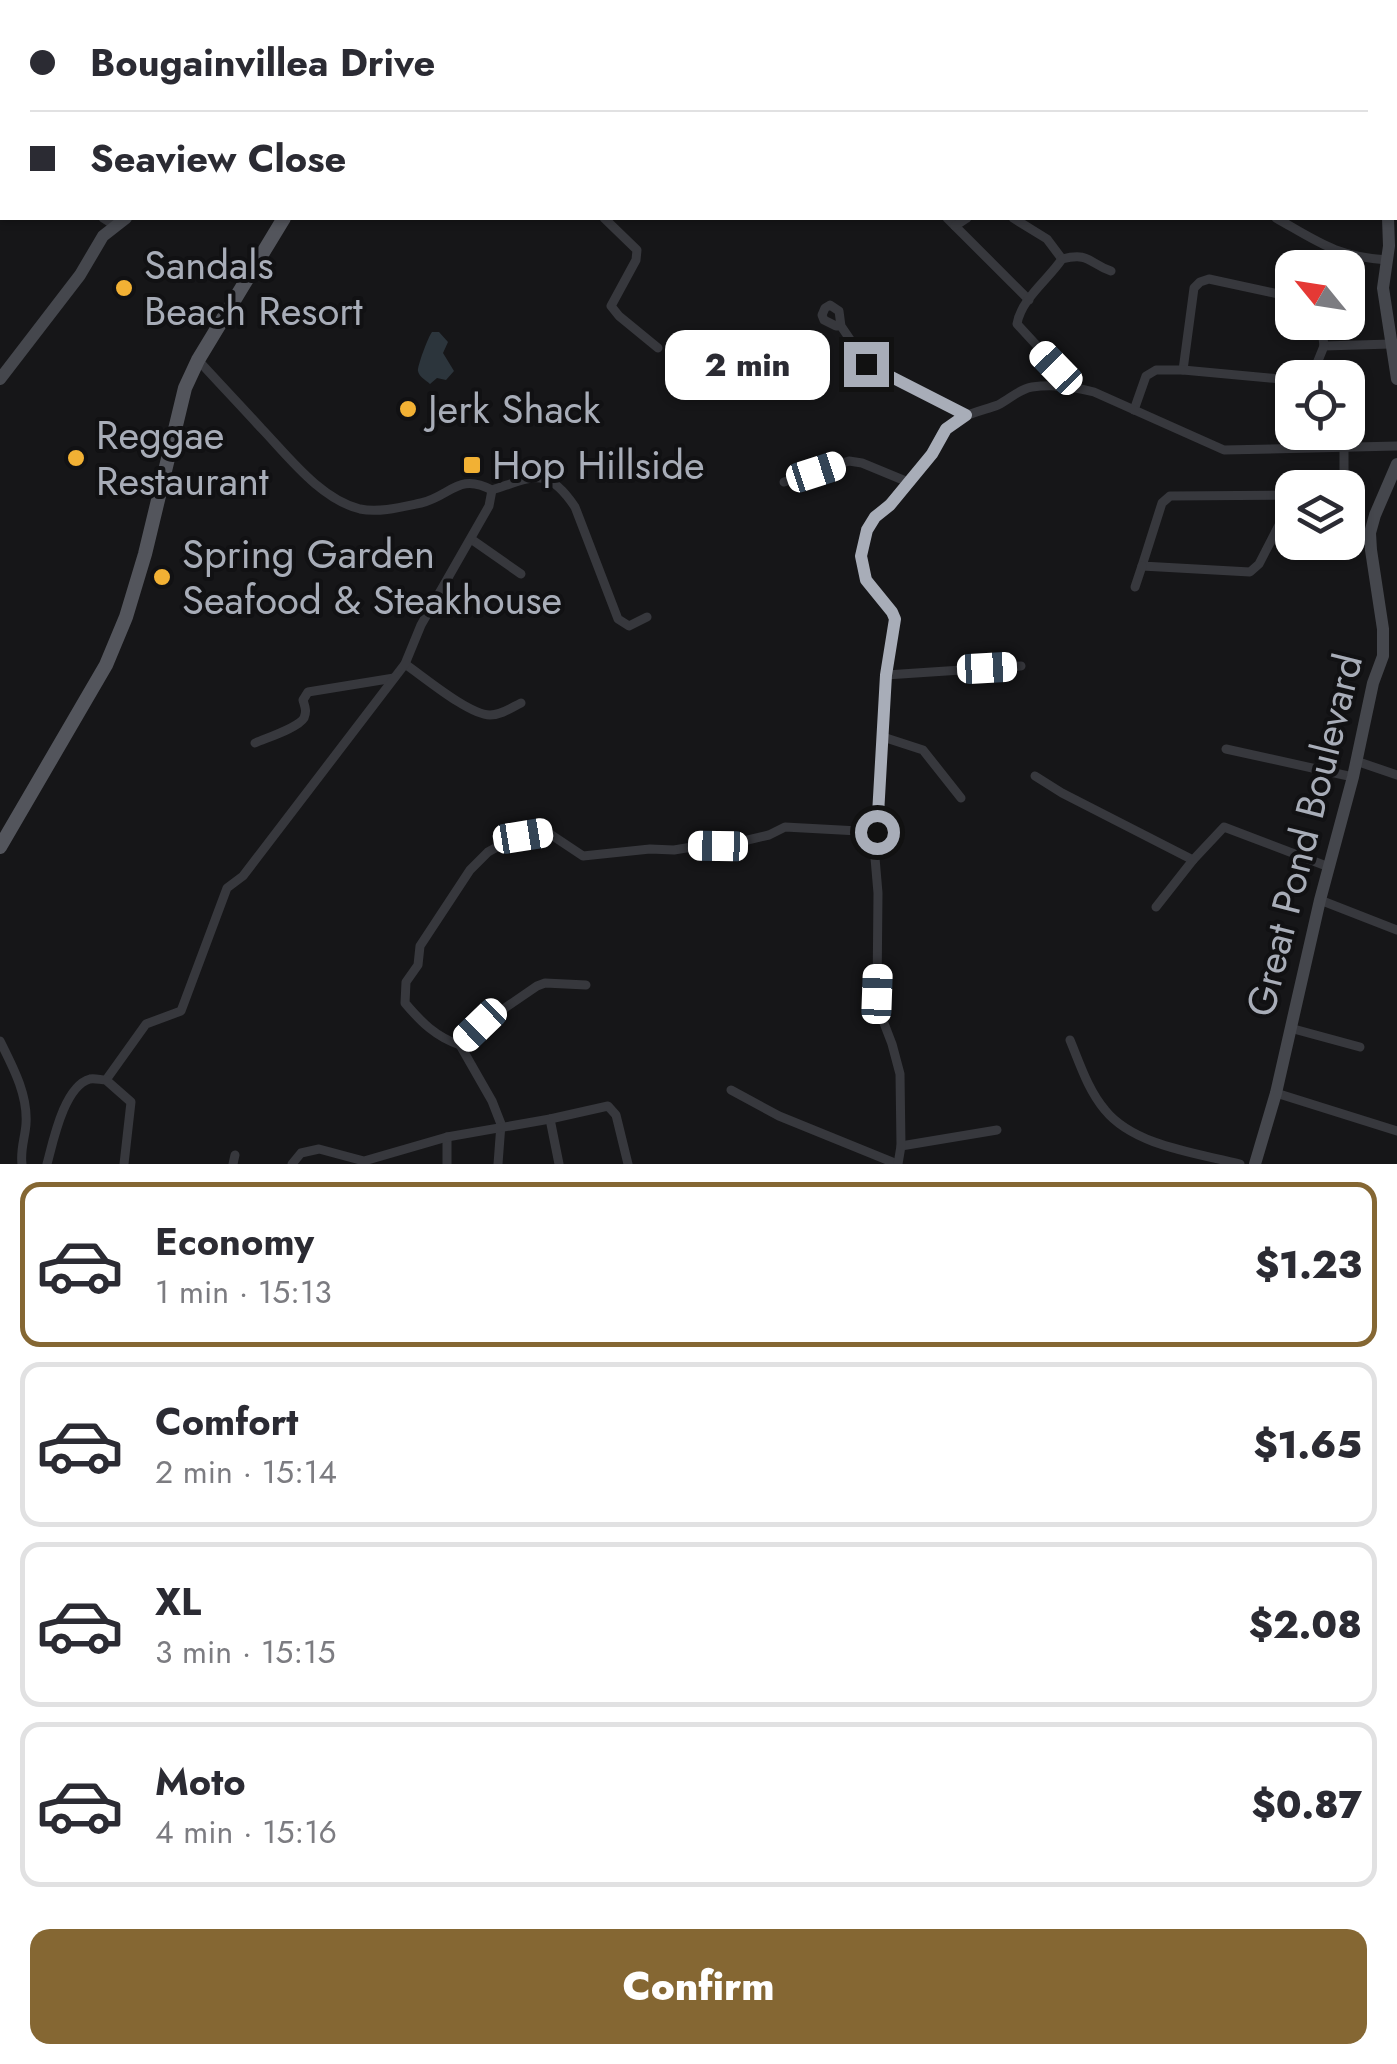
<!DOCTYPE html>
<meta charset="utf-8">
<style>
:root{--surface:#fff;--page:#f2f2f3;--text:#2b2b33;--muted:#7c7c81;--line:#e1e1e2;--accent:#856733}
body{margin:0;font-family:Jost,sans-serif;background:var(--page);color:var(--text);height:100vh;display:flex;flex-direction:column;font-size:38px;white-space:nowrap}
*{box-sizing:border-box;margin:0}
p{font-size:32px;color:var(--muted)}
.icon{flex:none;width:55px;height:55px;fill:none;stroke:currentColor;stroke-width:2;stroke-linecap:round;stroke-linejoin:round}
.map{position:relative;height:1164px;overflow:hidden}
.sheet{display:flex;flex-direction:column;background:var(--surface);flex:1}
.sheet>*{flex:none}
.guide{position:absolute;left:0px;top:0px;width:1398px;height:220px;box-shadow:0 2px 8px #0004;display:grid;align-content:center;height:220px;padding:0 30px;background:var(--surface)}
.needle{width:65px;rotate:300deg}
.buttons{position:absolute;left:1275px;top:250px;display:grid;gap:20px}
.buttons a{display:grid;place-items:center;width:90px;height:90px;border-radius:20px;background:var(--surface);box-shadow:0 2px 8px #0004;font-size:50px}
.end{position:absolute;width:45px;height:45px;margin:-22px;border:12px solid #a8adb8;background:#111;box-shadow:0 0 0 5px #111}
.from{border-radius:50%}
.bubble{position:absolute;height:70px;border-radius:20px;background:var(--surface);box-shadow:0 2px 8px #0004;font-size:32px;font-weight:800;line-height:70px;text-align:center}
.car{position:absolute;width:30px;height:60px;margin:-30px -15px;border-radius:12px;box-shadow:0 0 8px 2px #0007;background:linear-gradient(#fff 24%,#345 0 40%,#fff 0 76%,#345 0 86%,#fff 0)}
.guide b{display:flex;align-items:center;gap:35px;height:95px;font-size:38px}
.guide b+b{border-top:2px solid var(--line)}
.guide i{width:25px;height:25px;background:var(--text)}
ul{padding:18px 0 0;list-style:none}
li{display:flex;align-items:center;gap:30px;height:165px;margin:0 20px 15px;padding:0 10px;border:5px solid var(--line);border-radius:20px}
li div{flex:1}
li b{display:block;font-size:38px}
li em{font-style:normal;font-weight:800}
li.on{border-color:var(--accent)}
li>.icon{width:90px;height:90px;stroke-width:1.5}
.action{display:flex;gap:20px;margin-top:auto;padding:20px 30px}
.action a{flex:1;height:115px;border-radius:20px;background:var(--accent);color:#fff;font-size:40px;font-weight:800;line-height:115px;text-align:center}
.map>svg:first-child{display:block}
</style>
<div class="map">
<svg width="1397" height="1164" viewBox="0 0 1397 1164">
<rect width="100%" height="100%" fill="#161618"/>
<path fill="#2c353c" d="M432,332H439L448,342L443,353L454,371L446,380L437,378L430,384C426,380 419,377 418,371C417,367 428,337 432,332Z"/>
<g fill="none" stroke-linecap="round" stroke-linejoin="round">
<g stroke="#37383d" stroke-width="9">
<polyline points="1220,0 1223,2"/>
<polyline points="1367,0 1367,2"/>
<polyline points="425,2 429,0"/>
<polyline points="819,2 820,0"/>
<polyline points="0,116 2,117"/>
<polyline points="103,218 114,225"/>
<polyline points="604,218 637,250 636,260 611,306 619,316 658,348"/>
<polyline points="947,218 1029,300"/>
<polyline points="1013,218 1047,239 1062,259"/>
<path d="M1276,218C1320,243 1335,256 1387,260"/>
<polyline points="955,226 967,218"/>
<path d="M1062,259C1048,280 1021,299 1017,324L1075,387"/>
<path d="M1062,259C1090,252 1088,263 1111,271"/>
<polyline points="1321,322 1324,346 1391,344"/>
<polyline points="841,326 836,326 824,320 822,315 825,308 830,305 839,311 841,326 866,363 966,415"/>
<polyline points="1183,370 1194,288 1200,282 1209,279 1292,297"/>
<polyline points="1311,378 1324,346"/>
<polyline points="1134,410 1146,376 1156,370 1183,370 1292,380"/>
<polyline points="784,482 849,461 862,463 908,482"/>
<polyline points="1344,488 1344,449"/>
<path d="M492,490C533,477 547,465 575,507L618,619L629,626L647,617"/>
<polyline points="1292,495 1170,496 1162,503 1142,566 1250,572 1259,564 1292,500"/>
<polyline points="471,539 521,574"/>
<polyline points="1135,587 1142,566"/>
<path d="M405,664C424,677 469,715 490,715C501,715 511,708 521,703"/>
<polyline points="886,675 1021,666"/>
<polyline points="883,737 923,750 961,798"/>
<path d="M255,743C266,738 298,728 304,718C307,711 305,707 303,700L308,692L394,678"/>
<polyline points="1226,749 1353,777"/>
<polyline points="1356,761 1397,775"/>
<polyline points="1035,776 1062,793 1193,860"/>
<polyline points="1320,900 1397,930"/>
<polyline points="1156,907 1193,860 1224,827 1329,867"/>
<path d="M586,985L545,983L537,986L480,1025L460,1045C436,1037 421,1022 405,1003L406,982L418,965L420,946L470,870L488,852L506,842L523,835L547,832L583,856L650,849L674,850L698,846L718,847L769,835L785,827L877,832"/>
<polyline points="1290,1028 1360,1047"/>
<path d="M1070,1040C1080,1064 1088,1090 1105,1110C1134,1146 1197,1153 1240,1164"/>
<path d="M0,1041C13,1067 28,1095 26,1124C25,1138 20,1150 22,1164"/>
<polyline points="460,1045 492,1101 501,1124 498,1164"/>
<path d="M106,1080L146,1024L181,1011L227,888L243,876L405,664L421,625L489,506L492,490C458,472 451,496 421,503C402,507 379,513 360,509C320,499 288,456 261,428C240,405 219,383 198,360"/>
<polyline points="731,1090 779,1116 897,1164"/>
<polyline points="1276,1093 1397,1131"/>
<polyline points="550,1119 559,1164"/>
<polyline points="447,1137 447,1164"/>
<polyline points="901,1146 997,1130"/>
<path d="M47,1164C53,1142 64,1086 90,1079C95,1078 101,1080 106,1080L131,1102L124,1164"/>
<polyline points="233,1164 235,1155"/>
<polyline points="292,1164 301,1153 319,1149 364,1161 447,1137 550,1119 608,1106 616,1115 628,1164"/>
<path d="M898,1164L901,1146L900,1074L892,1044L882,1018L877,994L878,893L875,858L886,675L895,619C885,594 858,583 862,552C866,520 884,511 903,488C912,477 925,465 933,453C937,446 938,438 943,432C957,415 979,412 998,405C1010,399 1019,389 1032,387C1052,384 1075,387 1094,392L1224,450L1397,446"/>
</g>
<g stroke="#45474d" stroke-width="12">
<polyline points="271,2 271,0"/>
<polyline points="1395,158 1397,153"/>
<polyline points="1388,218 1389,246 1383,288 1397,379"/>
<polyline points="0,379 80,275 103,236 126,218"/>
<polyline points="1255,1164 1276,1093 1320,900 1353,777 1373,683 1383,656 1383,629 1371,550 1370,533 1375,515 1397,464"/>
</g>
<g stroke="#53555c" stroke-width="14">
<polyline points="337,2 337,0"/>
<polyline points="0,847 106,665 126,617 145,554 185,388 198,360 284,218"/>
</g>
</g>
<g fill="none" stroke-linecap="round" stroke-linejoin="round">
<polyline stroke="#a8adb8" stroke-width="12" points="866,364 966,415 946,429 932,454 890,505 875,517 867,530 861,556 866,580 892,612 895,619 886,675 877,832"/>
</g>
<g fill="#f2b134" stroke="#111113" stroke-width="4">
<circle cx="124" cy="288" r="10"/>
<circle cx="408" cy="409" r="10"/>
<circle cx="76" cy="458" r="10"/>
<rect x="462" y="455" width="20" height="20" rx="5"/>
<circle cx="162" cy="577" r="10"/>
</g>
<g text-anchor="middle" dominant-baseline="central" stroke-width="8" stroke-linejoin="round" paint-order="stroke">
<g font-size="40" fill="#a8adb8" stroke="#111113" text-anchor="start">
<text x="144" y="265">Sandals<tspan x="144" dy="46">Beach Resort</tspan></text>
<text x="428" y="409">Jerk Shack</text>
<text x="96" y="435">Reggae<tspan x="96" dy="46">Restaurant</tspan></text>
<text x="492" y="465">Hop Hillside</text>
<text x="182" y="554">Spring Garden<tspan x="182" dy="46">Seafood &amp; Steakhouse</tspan></text>
</g>
<g font-size="40" fill="#a8adb8" stroke="#111113">
<text transform="translate(1304 835) rotate(-76)">Great Pond Boulevard</text>
</g>
</g>
</svg>
<div class="buttons">
<a><svg class="needle" viewBox="-14 -14 28 28"><path d="M0-13l5 13h-10z" fill="#e53935"/><path d="M0 13l5-13h-10z" fill="#7c7c81"/></svg></a>
<a><svg class="icon" aria-label="locate" viewBox="0 0 24 24"><circle cx="12" cy="12" r="6"/><path d="M12 2v4M12 18v4M2 12h4M18 12h4"/></svg></a>
<a><svg class="icon" aria-label="layers" viewBox="0 0 24 24"><path d="M12 4l9 5-9 5-9-5zM3 14l9 5 9-5"/></svg></a>
</div>
<i class="end from" style="left:877px;top:832px"></i>
<i class="end" style="left:866px;top:364px"></i>
<div class="bubble" style="left:665px;top:330px;width:165px">2 min</div>
<i class="car" style="left:1056px;top:368px;rotate:316deg"></i>
<i class="car" style="left:816px;top:472px;rotate:72deg"></i>
<i class="car" style="left:987px;top:668px;rotate:87deg"></i>
<i class="car" style="left:523px;top:836px;rotate:81deg"></i>
<i class="car" style="left:718px;top:846px;rotate:271deg"></i>
<i class="car" style="left:877px;top:994px;rotate:2deg"></i>
<i class="car" style="left:480px;top:1025px;rotate:226deg"></i>
<div class="guide">
<b><i class="from"></i>Bougainvillea Drive</b>
<b><i></i>Seaview Close</b>
</div>
</div>
<section class="sheet">
<ul>
<li class="on"><svg class="icon" aria-label="car" viewBox="0 0 24 24"><path d="M5 17H2v-5l4-1 3-4h7l3 4 3 1v5h-3M9 17h6M6 11h13"/><circle cx="7" cy="17" r="2"/><circle cx="17" cy="17" r="2"/></svg><div><b>Economy</b><p>1 min · 15:13</p></div><em>$1.23</em></li>
<li><svg class="icon" aria-label="car" viewBox="0 0 24 24"><path d="M5 17H2v-5l4-1 3-4h7l3 4 3 1v5h-3M9 17h6M6 11h13"/><circle cx="7" cy="17" r="2"/><circle cx="17" cy="17" r="2"/></svg><div><b>Comfort</b><p>2 min · 15:14</p></div><em>$1.65</em></li>
<li><svg class="icon" aria-label="car" viewBox="0 0 24 24"><path d="M5 17H2v-5l4-1 3-4h7l3 4 3 1v5h-3M9 17h6M6 11h13"/><circle cx="7" cy="17" r="2"/><circle cx="17" cy="17" r="2"/></svg><div><b>XL</b><p>3 min · 15:15</p></div><em>$2.08</em></li>
<li><svg class="icon" aria-label="car" viewBox="0 0 24 24"><path d="M5 17H2v-5l4-1 3-4h7l3 4 3 1v5h-3M9 17h6M6 11h13"/><circle cx="7" cy="17" r="2"/><circle cx="17" cy="17" r="2"/></svg><div><b>Moto</b><p>4 min · 15:16</p></div><em>$0.87</em></li>
</ul>
<div class="action"><a>Confirm</a></div>
</section>
